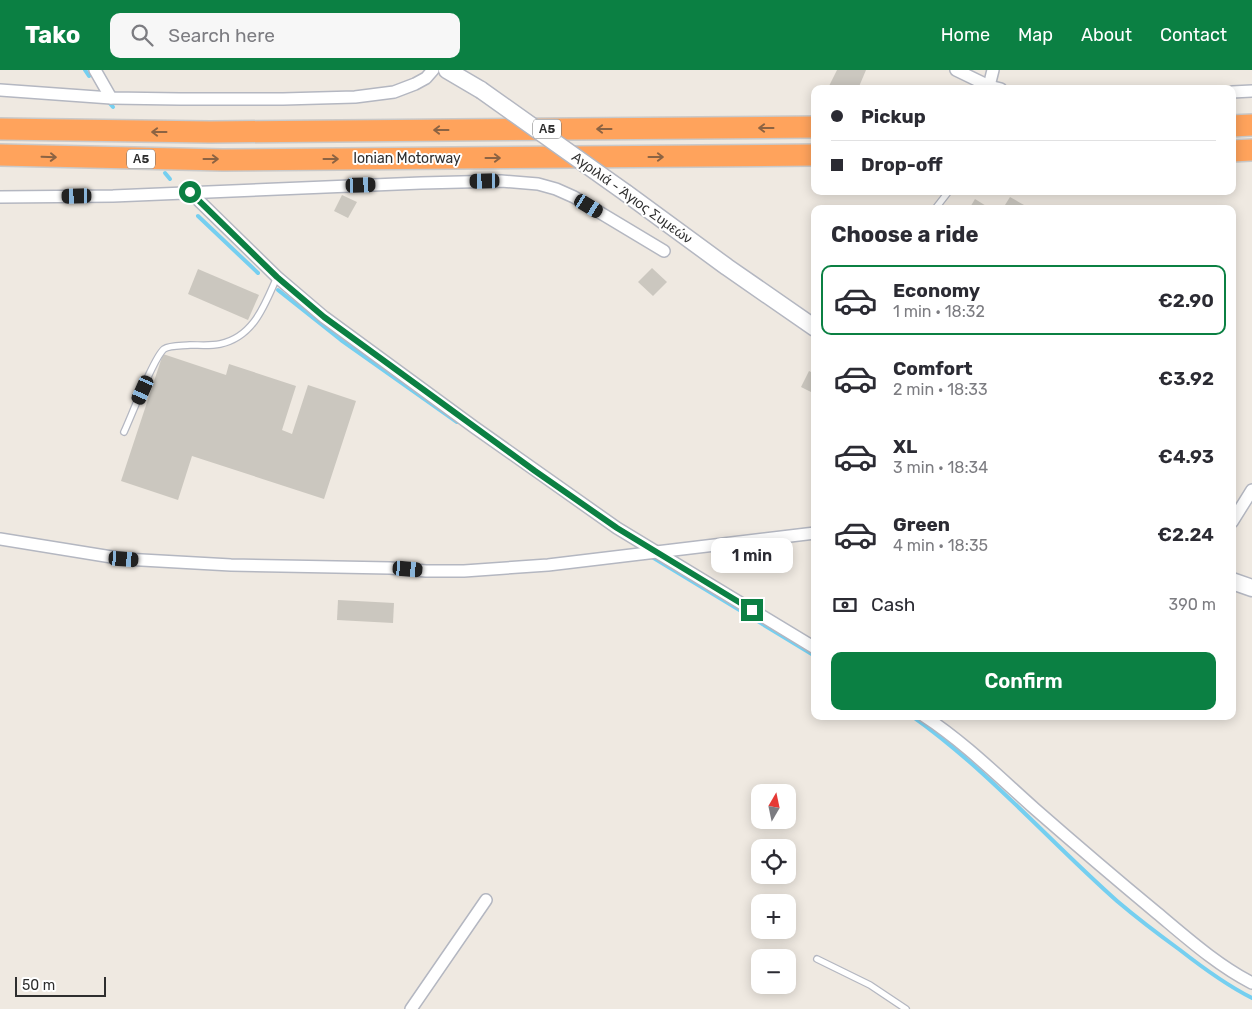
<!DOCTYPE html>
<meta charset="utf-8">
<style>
:root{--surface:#fff;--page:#f7f7f7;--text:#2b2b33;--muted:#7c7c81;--line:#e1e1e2;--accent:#0b8043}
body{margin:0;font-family:Rubik,sans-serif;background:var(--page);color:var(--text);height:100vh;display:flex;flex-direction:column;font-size:19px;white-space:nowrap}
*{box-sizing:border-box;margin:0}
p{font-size:16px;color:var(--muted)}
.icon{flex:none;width:28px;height:28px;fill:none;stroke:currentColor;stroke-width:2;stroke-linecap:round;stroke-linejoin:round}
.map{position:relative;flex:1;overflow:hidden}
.details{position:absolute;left:811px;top:135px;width:425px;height:515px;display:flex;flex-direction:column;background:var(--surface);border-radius:10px;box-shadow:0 2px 12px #0003}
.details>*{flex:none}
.top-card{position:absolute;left:811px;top:15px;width:425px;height:110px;border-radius:10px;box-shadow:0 2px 12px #0003;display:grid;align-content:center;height:110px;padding:0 20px;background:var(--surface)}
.needle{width:32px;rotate:9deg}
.tools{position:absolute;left:751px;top:714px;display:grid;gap:10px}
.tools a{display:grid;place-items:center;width:45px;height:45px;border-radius:10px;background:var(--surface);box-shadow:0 2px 12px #0003;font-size:25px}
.scale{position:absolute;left:15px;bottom:12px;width:91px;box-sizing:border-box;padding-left:5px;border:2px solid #2e2e2e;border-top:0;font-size:14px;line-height:18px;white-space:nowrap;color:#2e2e2e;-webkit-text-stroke:4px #fff;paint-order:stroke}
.end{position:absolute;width:22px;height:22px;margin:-11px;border:6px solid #0b8043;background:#fff;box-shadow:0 0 0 2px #fff}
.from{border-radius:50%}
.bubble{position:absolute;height:35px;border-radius:10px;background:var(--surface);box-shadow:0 2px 12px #0003;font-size:16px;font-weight:600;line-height:35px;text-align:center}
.car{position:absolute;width:15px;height:30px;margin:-15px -8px;border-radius:6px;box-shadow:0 0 4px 1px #0007;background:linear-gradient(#222 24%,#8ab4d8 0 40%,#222 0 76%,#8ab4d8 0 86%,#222 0)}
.top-card b{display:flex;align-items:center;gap:18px;height:48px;font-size:19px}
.top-card b+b{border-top:1px solid var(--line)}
.top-card i{width:12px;height:12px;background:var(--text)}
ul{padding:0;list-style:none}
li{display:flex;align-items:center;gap:15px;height:70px;margin:0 10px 8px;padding:0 10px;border:2px solid transparent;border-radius:10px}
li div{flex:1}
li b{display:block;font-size:19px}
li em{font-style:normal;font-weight:600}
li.current{border-color:var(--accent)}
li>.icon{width:45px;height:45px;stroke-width:1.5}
h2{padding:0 20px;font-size:22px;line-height:60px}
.pay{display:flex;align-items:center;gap:12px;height:55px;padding:0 20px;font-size:19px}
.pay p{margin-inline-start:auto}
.action{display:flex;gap:10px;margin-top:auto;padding:10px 20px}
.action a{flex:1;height:58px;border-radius:10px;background:var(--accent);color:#fff;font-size:20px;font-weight:600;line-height:58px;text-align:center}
header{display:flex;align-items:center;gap:30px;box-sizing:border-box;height:70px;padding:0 25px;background:var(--accent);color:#fff}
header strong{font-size:24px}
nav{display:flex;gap:28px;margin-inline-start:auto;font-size:18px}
.search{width:350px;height:45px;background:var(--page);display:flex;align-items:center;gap:12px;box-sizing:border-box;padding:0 18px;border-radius:10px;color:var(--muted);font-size:19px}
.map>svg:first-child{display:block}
</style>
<header>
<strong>Tako</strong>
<div class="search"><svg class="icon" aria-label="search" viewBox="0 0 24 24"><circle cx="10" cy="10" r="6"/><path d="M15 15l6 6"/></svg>Search here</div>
<nav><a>Home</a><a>Map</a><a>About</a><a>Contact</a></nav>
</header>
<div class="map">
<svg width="1252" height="939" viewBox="0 0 1252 939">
<rect width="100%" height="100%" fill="#efe9e1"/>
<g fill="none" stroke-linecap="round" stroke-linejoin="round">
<g stroke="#75cff0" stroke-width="4">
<polyline points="85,0 89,6"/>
<polyline points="107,30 113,37"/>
<polyline points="165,103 170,109"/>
<polyline points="198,146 258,203"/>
<polyline points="278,220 341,270 457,352"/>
<polyline points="652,487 815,586"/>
<path d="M912,646C988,700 1048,770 1117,831C1137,848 1158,864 1180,880C1203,898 1226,915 1252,928"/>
</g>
</g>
<g fill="#cbc7bf">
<polygon points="837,0 866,0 858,19 835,19 829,16"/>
<polygon points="1183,121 1209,121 1209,123 1183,124"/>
<polygon points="342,125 357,132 348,148 334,141"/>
<polygon points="1010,127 1024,135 1021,139 1012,139 1005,135"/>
<polygon points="975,129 991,139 969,139"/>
<polygon points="652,198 667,212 653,226 638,212"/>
<polygon points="198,199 259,225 248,250 188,224"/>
<polygon points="163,284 226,305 229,294 296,316 282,360 292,364 308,315 356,331 324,429 192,386 178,430 121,411"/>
<polygon points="809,301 815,304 815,324 801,317"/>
<polygon points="338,530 394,533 393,553 337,550"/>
</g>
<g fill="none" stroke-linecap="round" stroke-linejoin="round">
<defs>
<g id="lane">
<polyline points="935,139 949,121"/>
<path d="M124,362C131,347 154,287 164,279C170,275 183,276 190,275C200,275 211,276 220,274C254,267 265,234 277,207"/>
<polyline points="817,889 870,915 906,939"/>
</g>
<g id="street">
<polyline points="95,0 111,28"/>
<polyline points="956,0 989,16 1001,19"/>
<polyline points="989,16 993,0"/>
<polyline points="0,20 111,28 180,29 283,29 355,27 394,22 415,14 426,8 433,0"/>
<polyline points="1232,22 1252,21"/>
<polyline points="190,122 277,207 324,247 474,357 617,458 815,578"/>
<polyline points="0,127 113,126 421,113 501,111 538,114 556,119 574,127 664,181"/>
<polyline points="1232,452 1252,420"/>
<polyline points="0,469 124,489 231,495 390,498 426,501 464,501 548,495 815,463"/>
<path d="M924,646C964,672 999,707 1035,739C1075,774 1116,809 1157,843C1187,868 1217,895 1252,913"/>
<polyline points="411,939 486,830"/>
</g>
<g id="secondary">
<polyline points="447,0 481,20"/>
<polyline points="626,123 727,197 815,258"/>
<polyline points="1232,511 1252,518"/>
</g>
<g id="highway">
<polyline points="1232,56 1252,55"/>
<polyline points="0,59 210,62 815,57"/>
<polyline points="1232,81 1252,80"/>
<polyline points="0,85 223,90 815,85"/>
</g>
</defs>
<use href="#lane" stroke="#b4b7c1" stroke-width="8"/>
<use href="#street" stroke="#b4b7c1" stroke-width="14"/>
<use href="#secondary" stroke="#b4b7c1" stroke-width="19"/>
<use href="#highway" stroke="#c9c9c9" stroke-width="24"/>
<use href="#lane" stroke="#fff" stroke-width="5.5"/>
<use href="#street" stroke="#fff" stroke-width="11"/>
<use href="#secondary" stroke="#fff" stroke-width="16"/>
<use href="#highway" stroke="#ffa35c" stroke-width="21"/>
<defs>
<polyline id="secondary-bridge" points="481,20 626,123"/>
</defs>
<use href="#secondary-bridge" stroke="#b4b7c1" stroke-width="19" stroke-linecap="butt"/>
<use href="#secondary-bridge" stroke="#fff" stroke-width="16"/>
</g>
<defs><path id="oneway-shaft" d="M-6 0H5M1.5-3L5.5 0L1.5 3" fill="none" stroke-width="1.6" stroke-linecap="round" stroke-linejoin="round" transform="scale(1.25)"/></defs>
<g stroke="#8c6343">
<use href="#oneway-shaft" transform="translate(766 58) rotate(180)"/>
<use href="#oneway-shaft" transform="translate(604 59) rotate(180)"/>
<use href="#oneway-shaft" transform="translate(441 60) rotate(180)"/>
<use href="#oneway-shaft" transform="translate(159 62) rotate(-180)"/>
<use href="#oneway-shaft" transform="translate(49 87) rotate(2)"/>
<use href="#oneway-shaft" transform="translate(656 87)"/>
<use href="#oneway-shaft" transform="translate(493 88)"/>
<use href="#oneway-shaft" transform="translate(211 89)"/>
<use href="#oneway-shaft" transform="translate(331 89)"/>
</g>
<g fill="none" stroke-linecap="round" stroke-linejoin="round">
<polyline stroke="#0b8043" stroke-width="6" points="190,122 277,207 324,247 535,401 617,458 752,540"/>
</g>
<g text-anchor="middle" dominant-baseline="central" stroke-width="4" stroke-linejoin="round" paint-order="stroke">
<g fill="#fff" stroke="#6d6d6d" stroke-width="1">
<rect x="533" y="49.5" width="28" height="19" rx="4"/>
<rect x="127" y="79.5" width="28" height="19" rx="4"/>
</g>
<g font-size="12" font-weight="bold" fill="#2e2e2e">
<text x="547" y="59">Α5</text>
<text x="141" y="89">Α5</text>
</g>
<g font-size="14" fill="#2e2e2e" stroke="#fff">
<text x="407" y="88">Ionian Motorway</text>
<text transform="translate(632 128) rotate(36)">Αγριλιά - Άγιος Συμεών</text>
</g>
</g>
</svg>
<div class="tools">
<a><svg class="needle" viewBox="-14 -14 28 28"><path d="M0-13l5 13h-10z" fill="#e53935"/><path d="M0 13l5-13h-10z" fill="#7c7c81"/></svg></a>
<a><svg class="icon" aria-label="locate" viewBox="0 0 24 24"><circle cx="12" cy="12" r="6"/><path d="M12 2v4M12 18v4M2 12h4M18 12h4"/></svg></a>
<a>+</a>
<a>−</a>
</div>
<div class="scale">50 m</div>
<i class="end from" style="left:190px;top:122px"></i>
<i class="end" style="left:752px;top:540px"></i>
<div class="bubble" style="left:711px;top:468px;width:82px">1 min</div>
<i class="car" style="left:485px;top:111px;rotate:269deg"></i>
<i class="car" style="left:361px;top:115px;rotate:88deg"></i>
<i class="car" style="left:77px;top:126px;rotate:269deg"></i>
<i class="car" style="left:589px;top:136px;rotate:121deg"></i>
<i class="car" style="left:143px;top:320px;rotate:204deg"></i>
<i class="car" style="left:124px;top:489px;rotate:94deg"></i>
<i class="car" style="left:408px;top:499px;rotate:95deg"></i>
<div class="top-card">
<b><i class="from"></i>Pickup</b>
<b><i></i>Drop-off</b>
</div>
<section class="details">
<h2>Choose a ride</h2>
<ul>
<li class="current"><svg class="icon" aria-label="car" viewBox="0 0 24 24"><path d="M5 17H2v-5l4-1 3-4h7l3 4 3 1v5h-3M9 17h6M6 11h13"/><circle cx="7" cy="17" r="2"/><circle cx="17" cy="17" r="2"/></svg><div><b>Economy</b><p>1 min · 18:32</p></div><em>€2.90</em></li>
<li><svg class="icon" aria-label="car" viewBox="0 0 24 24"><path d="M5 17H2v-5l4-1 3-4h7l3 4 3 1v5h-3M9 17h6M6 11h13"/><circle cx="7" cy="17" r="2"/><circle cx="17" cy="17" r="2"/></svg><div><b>Comfort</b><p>2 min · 18:33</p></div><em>€3.92</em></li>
<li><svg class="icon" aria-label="car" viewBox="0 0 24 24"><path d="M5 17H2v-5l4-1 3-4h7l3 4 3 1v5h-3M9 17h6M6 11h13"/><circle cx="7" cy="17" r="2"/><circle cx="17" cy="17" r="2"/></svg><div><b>XL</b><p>3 min · 18:34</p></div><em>€4.93</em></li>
<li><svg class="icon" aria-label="car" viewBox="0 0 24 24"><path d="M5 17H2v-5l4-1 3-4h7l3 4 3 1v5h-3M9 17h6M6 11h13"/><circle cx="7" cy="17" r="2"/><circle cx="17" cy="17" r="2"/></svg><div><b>Green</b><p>4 min · 18:35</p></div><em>€2.24</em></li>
</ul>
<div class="pay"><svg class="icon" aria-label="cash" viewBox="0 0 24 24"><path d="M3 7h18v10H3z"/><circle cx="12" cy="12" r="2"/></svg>Cash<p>390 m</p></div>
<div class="action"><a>Confirm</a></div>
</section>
</div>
